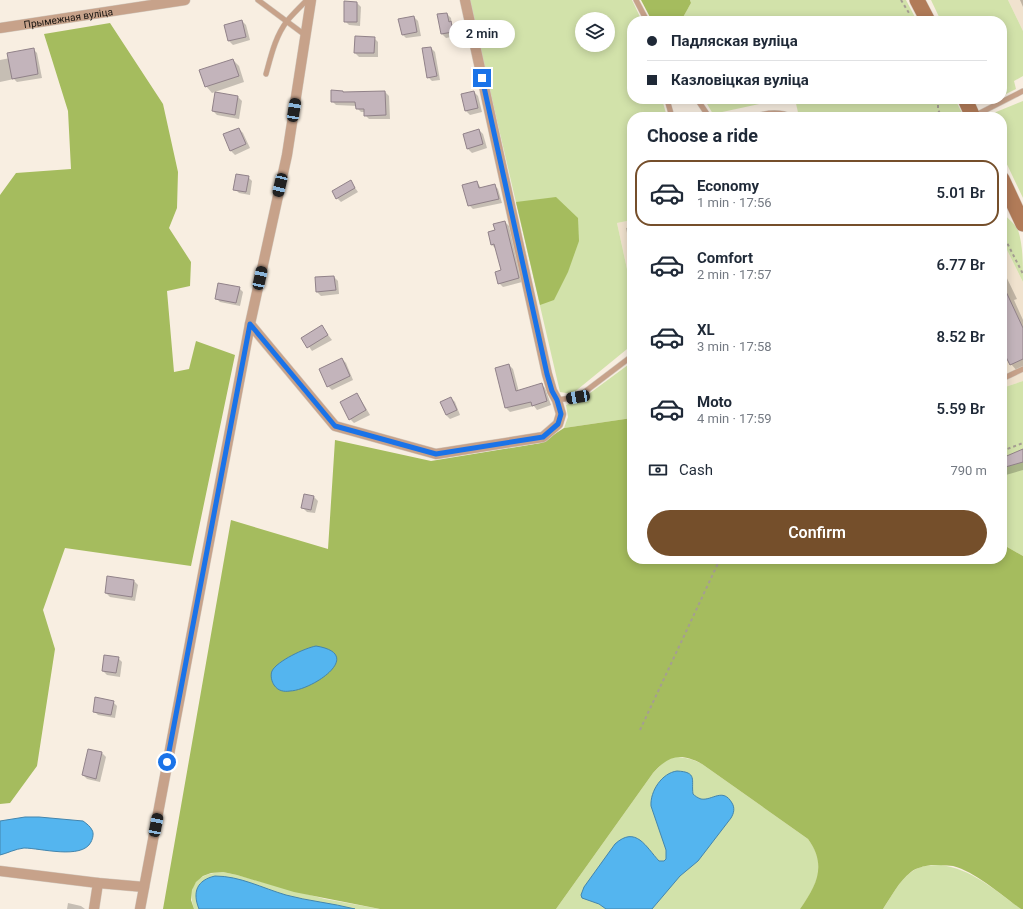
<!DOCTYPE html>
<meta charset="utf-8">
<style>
:root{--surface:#fff;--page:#f2f2f3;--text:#1f2937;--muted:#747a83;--line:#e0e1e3;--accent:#754f2b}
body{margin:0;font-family:Roboto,sans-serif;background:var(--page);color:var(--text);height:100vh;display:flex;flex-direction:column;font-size:15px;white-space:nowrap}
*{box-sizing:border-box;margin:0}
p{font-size:13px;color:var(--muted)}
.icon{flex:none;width:22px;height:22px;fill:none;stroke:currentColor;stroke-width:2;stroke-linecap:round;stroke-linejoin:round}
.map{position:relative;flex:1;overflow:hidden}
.drawer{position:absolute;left:627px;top:112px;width:380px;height:452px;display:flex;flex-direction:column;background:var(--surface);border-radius:16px;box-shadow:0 2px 10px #0003}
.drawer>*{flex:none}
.hud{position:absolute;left:627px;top:16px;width:380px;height:88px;border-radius:16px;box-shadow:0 2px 10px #0003;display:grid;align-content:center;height:88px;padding:0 20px;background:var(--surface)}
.controls{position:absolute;left:575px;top:12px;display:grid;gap:8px}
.controls a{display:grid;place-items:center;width:40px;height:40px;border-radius:50%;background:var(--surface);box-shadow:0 2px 10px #0003;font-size:20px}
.end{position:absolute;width:18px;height:18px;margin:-9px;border:5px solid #1a73e8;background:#fff;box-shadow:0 0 0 2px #fff}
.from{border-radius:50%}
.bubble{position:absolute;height:28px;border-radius:14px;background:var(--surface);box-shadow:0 2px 10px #0003;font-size:13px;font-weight:600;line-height:28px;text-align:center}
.car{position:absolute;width:12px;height:24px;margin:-12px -6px;border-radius:5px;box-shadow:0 0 3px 1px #0007;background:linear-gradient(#222 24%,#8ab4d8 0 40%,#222 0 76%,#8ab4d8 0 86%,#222 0)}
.hud b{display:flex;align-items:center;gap:14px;height:38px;font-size:15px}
.hud b+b{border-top:1px solid var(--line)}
.hud i{width:10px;height:10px;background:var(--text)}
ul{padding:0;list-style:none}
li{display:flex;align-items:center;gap:12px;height:66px;margin:0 8px 6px;padding:0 12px;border:2px solid transparent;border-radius:16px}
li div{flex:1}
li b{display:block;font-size:15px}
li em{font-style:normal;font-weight:600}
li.active{border-color:var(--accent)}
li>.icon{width:36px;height:36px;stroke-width:1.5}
h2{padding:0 20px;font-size:18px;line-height:48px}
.pay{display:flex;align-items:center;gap:10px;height:44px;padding:0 20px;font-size:15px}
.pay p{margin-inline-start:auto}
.primary-button{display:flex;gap:8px;margin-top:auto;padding:8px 20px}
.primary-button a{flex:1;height:46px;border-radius:24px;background:var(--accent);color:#fff;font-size:16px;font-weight:600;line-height:46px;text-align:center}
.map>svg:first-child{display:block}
</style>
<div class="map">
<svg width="1023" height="909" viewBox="0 0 1023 909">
<rect width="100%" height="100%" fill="#f8eee1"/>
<g fill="#f0e2ce">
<polygon points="1008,0 1023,0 1023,31"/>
<polygon points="632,220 632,292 617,223"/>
<polygon points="1002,240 1023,282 1023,381 1002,388"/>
</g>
<g fill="#d2e2aa" fill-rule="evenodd">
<path d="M469,0H632L642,21H632V99H662L667,117H632V220L617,223L632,292V345L572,394L560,392ZM582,19H608V45H582Z"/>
<polygon points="690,0 906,0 917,21 681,21 691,3"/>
<polygon points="931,0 1008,0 1023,31 1023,76 1014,81 1016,89 1002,96 1002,21 941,21"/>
<polygon points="704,99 783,99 713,114"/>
<polygon points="795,99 955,99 964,117 799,117"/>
<polygon points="1023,101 1023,198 1002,154 1002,117 991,117 996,112"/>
<path d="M1002,211C1006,218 1014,222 1018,230C1023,245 1023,264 1023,282L1002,240Z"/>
<polygon points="632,362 632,418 564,428 568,417 566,405 582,399"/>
<polygon points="1023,381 1023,556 1002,544 1002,388"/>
<path d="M675,757C685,757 692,759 702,764L808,839C828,865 817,885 800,909H556L653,773L666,760Z"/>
<path d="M941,865C972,869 996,891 1021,909H883C894,893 904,870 925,866C930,865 936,865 941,865Z"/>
<path d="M223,872L237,875L325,899L380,909H194C186,884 199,873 223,872Z"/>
</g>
<g fill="#a5bc5e">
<polygon points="641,0 690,0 691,3 681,21 652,21"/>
<polygon points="110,23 163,104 178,172 177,208 169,228 191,262 190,286 167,291 174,372 189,369 196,341 235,355 191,566 65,548 43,610 55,649 37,766 10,803 0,804 0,195 16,173 71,169 68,111 44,34"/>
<polygon points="556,197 578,218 579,241 568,272 554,300 540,305 516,202"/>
<path d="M632,418V559H1002V544L1023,556V909H1021C1001,895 976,872 953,866C946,865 938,865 931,865C924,866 916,868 911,872C899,881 891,897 883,909H800C817,885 827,865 808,839L702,764C680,752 668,756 653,773L556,909H380L294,892L237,875L223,872L211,873L203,876L196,882L192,890L191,900L194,909H163L231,520L328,549L335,440L431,461L541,443L564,428Z"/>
</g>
<g fill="#54b5ef" stroke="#4385ad">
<path d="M316,646C366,654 313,690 290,691C284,692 278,691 274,685C272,682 270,676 272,671C277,661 305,648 316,646Z"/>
<path d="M677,771C698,772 691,780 693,794C695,796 698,798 701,799C712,801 723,787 732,803C735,808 734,813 731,818L698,861L680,876L652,909H606L599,904L582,898L581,895L584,887L615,844C636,825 646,847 659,861H664L666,859V850L651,806C650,791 662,773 677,771Z"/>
<path d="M25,817H39L83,821C87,824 90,826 92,830C94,833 93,838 91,842C82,860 40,848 24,848C15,849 8,853 0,855V821Z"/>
<path d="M215,876C240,876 262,888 286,895C308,901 332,903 355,909H199C192,892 197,880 215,876Z"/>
</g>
<g fill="#0003">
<polygon points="1020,0 1023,0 1023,7"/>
<polygon points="357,3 361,7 360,26 349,25 345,21"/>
<polygon points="447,14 451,18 452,24 455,27 456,36 446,38 442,34 439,15"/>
<polygon points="414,17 418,21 421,36 406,38 402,34"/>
<polygon points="242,21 246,25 250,40 233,45 229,41"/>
<polygon points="374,38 378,42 378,57 359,57 355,53"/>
<polygon points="431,48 435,52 440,80 432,81 428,77"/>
<polygon points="33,49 37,53 42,78 17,82 14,79 0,82 0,60 10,58"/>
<polygon points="233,60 239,66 244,82 212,93 206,86"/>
<polygon points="385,92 389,96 390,119 369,119 365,115 365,112 361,112 357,108 357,106 336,105 332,101 344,93"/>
<polygon points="474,92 478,96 482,112 470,115 466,111 462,95"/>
<polygon points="216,93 238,97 242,101 239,119 217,115 213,111"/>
<polygon points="239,129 243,133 250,148 235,155 231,151 224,135"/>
<polygon points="479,130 483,134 487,148 472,153 468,149"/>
<polygon points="248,177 252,181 250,195 239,193 235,189"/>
<polygon points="351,182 358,192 341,202 337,198"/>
<polygon points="477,182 481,188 494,185 498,189 502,203 473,209 469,205"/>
<polygon points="505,222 509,226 522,282 503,287 499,283 502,271 496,249 492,245 489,233 496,231"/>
<polygon points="632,227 632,245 631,245 629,243 626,228"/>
<polygon points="1002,268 1017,299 1014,300 1023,320 1023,371 1019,373 1011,364 1002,346"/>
<polygon points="334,277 338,281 339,294 321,296 317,292"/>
<polygon points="239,288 243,292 240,306 220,302 216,298"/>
<polygon points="322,327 332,340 312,351 303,338"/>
<polygon points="342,359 346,363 353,380 332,390 328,386"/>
<polygon points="509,365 513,369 519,392 541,384 545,388 551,405 537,410 534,406 510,412 506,408 496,368"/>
<polygon points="356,394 360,398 370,415 354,423 350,419"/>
<polygon points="451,398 455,402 460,415 450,419 446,415"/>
<polygon points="1023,450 1023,470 1006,475 1002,470 1002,459"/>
<polygon points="305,495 314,497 318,501 315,513 307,512 303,508"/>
<polygon points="134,581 138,585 135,601 110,597 106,593"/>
<polygon points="118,658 122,662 120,677 107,675 103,671"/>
<polygon points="113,702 117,706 115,718 98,715 94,711"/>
<polygon points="102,753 106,757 100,782 87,779 83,775"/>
<polygon points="68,903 81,906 85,909 67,909"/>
</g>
<g fill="#c3b4bb" stroke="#918289">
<polygon points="344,1 357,2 357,22 344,22"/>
<polygon points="447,13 449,22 451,21 453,32 441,34 437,14"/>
<polygon points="414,16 417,32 402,35 398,19"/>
<polygon points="242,20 246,37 228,41 224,25"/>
<polygon points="355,36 375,37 374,53 354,53"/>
<polygon points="431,47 437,76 427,78 422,48"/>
<polygon points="34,48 38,74 12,79 7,53"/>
<polygon points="233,59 239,76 205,87 199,70"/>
<polygon points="331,90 343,91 343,92 385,91 386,115 364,116 364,109 356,109 355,102 331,102"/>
<polygon points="474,91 478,108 465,111 461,94"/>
<polygon points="215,92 238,96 235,115 212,111"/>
<polygon points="239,128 246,144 230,151 223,134"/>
<polygon points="479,129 483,144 467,149 463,134"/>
<polygon points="236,174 249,176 246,192 233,190"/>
<polygon points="351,180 355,188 336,199 332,191"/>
<polygon points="477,181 479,188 495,184 499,199 468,206 462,185"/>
<polygon points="505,221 519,278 498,284 495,272 501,270 494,244 491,245 488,232 495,230 493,224"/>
<polygon points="334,276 336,290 316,292 315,277"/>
<polygon points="218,283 240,287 236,303 215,299"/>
<polygon points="1002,283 1023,328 1023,359 1010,365 1002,349"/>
<polygon points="322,325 328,335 307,348 301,338"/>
<polygon points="342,358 350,376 327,387 319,369"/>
<polygon points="509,364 516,391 542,383 547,401 532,406 531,402 505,408 495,368"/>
<polygon points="357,393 366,410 349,420 340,402"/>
<polygon points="451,397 457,410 446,415 440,402"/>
<polygon points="1023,449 1023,462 1002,468 1002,458"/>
<polygon points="304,494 314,496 311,510 301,508"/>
<polygon points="107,576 134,580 132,597 105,593"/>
<polygon points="104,655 119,657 116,673 102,671"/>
<polygon points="95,697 114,701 111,715 93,712"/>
<polygon points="88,749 102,752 96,779 82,775"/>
</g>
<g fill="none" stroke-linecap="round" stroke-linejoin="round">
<defs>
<g id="service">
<polyline points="258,0 305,35"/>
<polyline points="636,0 647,21"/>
<path d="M266,74C271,56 275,37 287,21C293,14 300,7 307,0"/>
<polyline points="669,99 668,103 672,117"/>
<polyline points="697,99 709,117"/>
<polyline points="974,116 1023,91"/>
<path d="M754,117C767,112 780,111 793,117"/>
<polyline points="1002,379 1023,369"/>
<polyline points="557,400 578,397 632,356"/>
</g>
<g id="minor">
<path id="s1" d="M0,28L185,0"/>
<polyline points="250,324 335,426 436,454 543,437 558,424 561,414 557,400 552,391 547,374 465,0"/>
<polyline points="0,871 98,883 144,887"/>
<polyline points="94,909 98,883"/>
<polyline points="140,909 250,324 287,155 311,0"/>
</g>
<g id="secondary">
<polyline points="917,0 928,21"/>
<polyline points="965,99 973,117"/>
<polyline points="1002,179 1023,224"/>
</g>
</defs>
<use href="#service" stroke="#d4cbc0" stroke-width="6"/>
<use href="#minor" stroke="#d4cbc0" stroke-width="11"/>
<use href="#secondary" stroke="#d4cbc0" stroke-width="16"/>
<g stroke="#a59d93" stroke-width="2" stroke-dasharray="3 3" stroke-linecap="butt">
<polyline points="901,0 909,13"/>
<polyline points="938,99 938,110 942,117"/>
<polyline points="1002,233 1023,274"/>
<polyline points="1002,451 1023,443"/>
<polyline points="640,730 720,559"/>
</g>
<use href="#service" stroke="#c7a28a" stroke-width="5"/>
<use href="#minor" stroke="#c7a28a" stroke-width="10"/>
<use href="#secondary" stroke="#b17b58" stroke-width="15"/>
</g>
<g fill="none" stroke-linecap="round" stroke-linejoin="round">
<polyline stroke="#1a73e8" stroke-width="5" points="167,762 250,324 335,426 436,454 543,437 558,424 561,414 557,400 552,391 547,374 482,78"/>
</g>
<g text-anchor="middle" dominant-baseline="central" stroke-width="3" stroke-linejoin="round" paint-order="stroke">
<g font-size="10" fill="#1a1612" stroke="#fffdfa">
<text stroke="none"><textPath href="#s1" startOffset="69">Прымежная вуліца</textPath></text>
</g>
</g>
</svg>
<div class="controls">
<a><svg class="icon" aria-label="layers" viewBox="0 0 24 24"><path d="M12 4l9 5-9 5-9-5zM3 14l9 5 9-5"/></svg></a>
</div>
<i class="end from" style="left:167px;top:762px"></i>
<i class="end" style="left:482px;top:78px"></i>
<div class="bubble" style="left:449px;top:20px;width:66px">2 min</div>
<i class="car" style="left:294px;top:110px;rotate:9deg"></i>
<i class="car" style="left:280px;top:185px;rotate:193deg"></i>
<i class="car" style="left:260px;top:278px;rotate:12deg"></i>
<i class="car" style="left:578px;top:397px;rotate:260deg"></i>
<i class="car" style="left:156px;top:825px;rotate:11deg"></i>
<div class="hud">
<b><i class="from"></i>Падляская вуліца</b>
<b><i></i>Казловіцкая вуліца</b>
</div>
<section class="drawer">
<h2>Choose a ride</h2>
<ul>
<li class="active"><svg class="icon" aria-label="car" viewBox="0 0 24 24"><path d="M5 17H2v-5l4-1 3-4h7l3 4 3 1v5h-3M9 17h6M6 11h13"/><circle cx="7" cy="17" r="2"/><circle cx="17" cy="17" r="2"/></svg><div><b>Economy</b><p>1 min · 17:56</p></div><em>5.01 Br</em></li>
<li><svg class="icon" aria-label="car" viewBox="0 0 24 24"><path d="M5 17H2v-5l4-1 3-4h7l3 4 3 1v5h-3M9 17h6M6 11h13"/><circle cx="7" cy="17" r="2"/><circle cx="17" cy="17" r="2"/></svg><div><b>Comfort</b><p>2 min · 17:57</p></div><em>6.77 Br</em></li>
<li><svg class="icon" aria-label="car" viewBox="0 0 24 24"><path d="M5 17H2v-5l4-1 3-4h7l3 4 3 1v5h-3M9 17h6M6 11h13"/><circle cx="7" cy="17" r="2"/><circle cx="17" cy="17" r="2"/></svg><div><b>XL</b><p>3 min · 17:58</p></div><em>8.52 Br</em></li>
<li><svg class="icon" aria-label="car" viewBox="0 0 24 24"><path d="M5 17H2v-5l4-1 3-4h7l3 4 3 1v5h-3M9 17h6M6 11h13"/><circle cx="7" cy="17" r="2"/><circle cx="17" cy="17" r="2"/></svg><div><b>Moto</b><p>4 min · 17:59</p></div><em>5.59 Br</em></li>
</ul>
<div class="pay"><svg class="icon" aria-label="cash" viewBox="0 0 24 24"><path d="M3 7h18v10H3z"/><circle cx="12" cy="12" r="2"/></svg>Cash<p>790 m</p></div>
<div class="primary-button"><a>Confirm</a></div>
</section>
</div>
